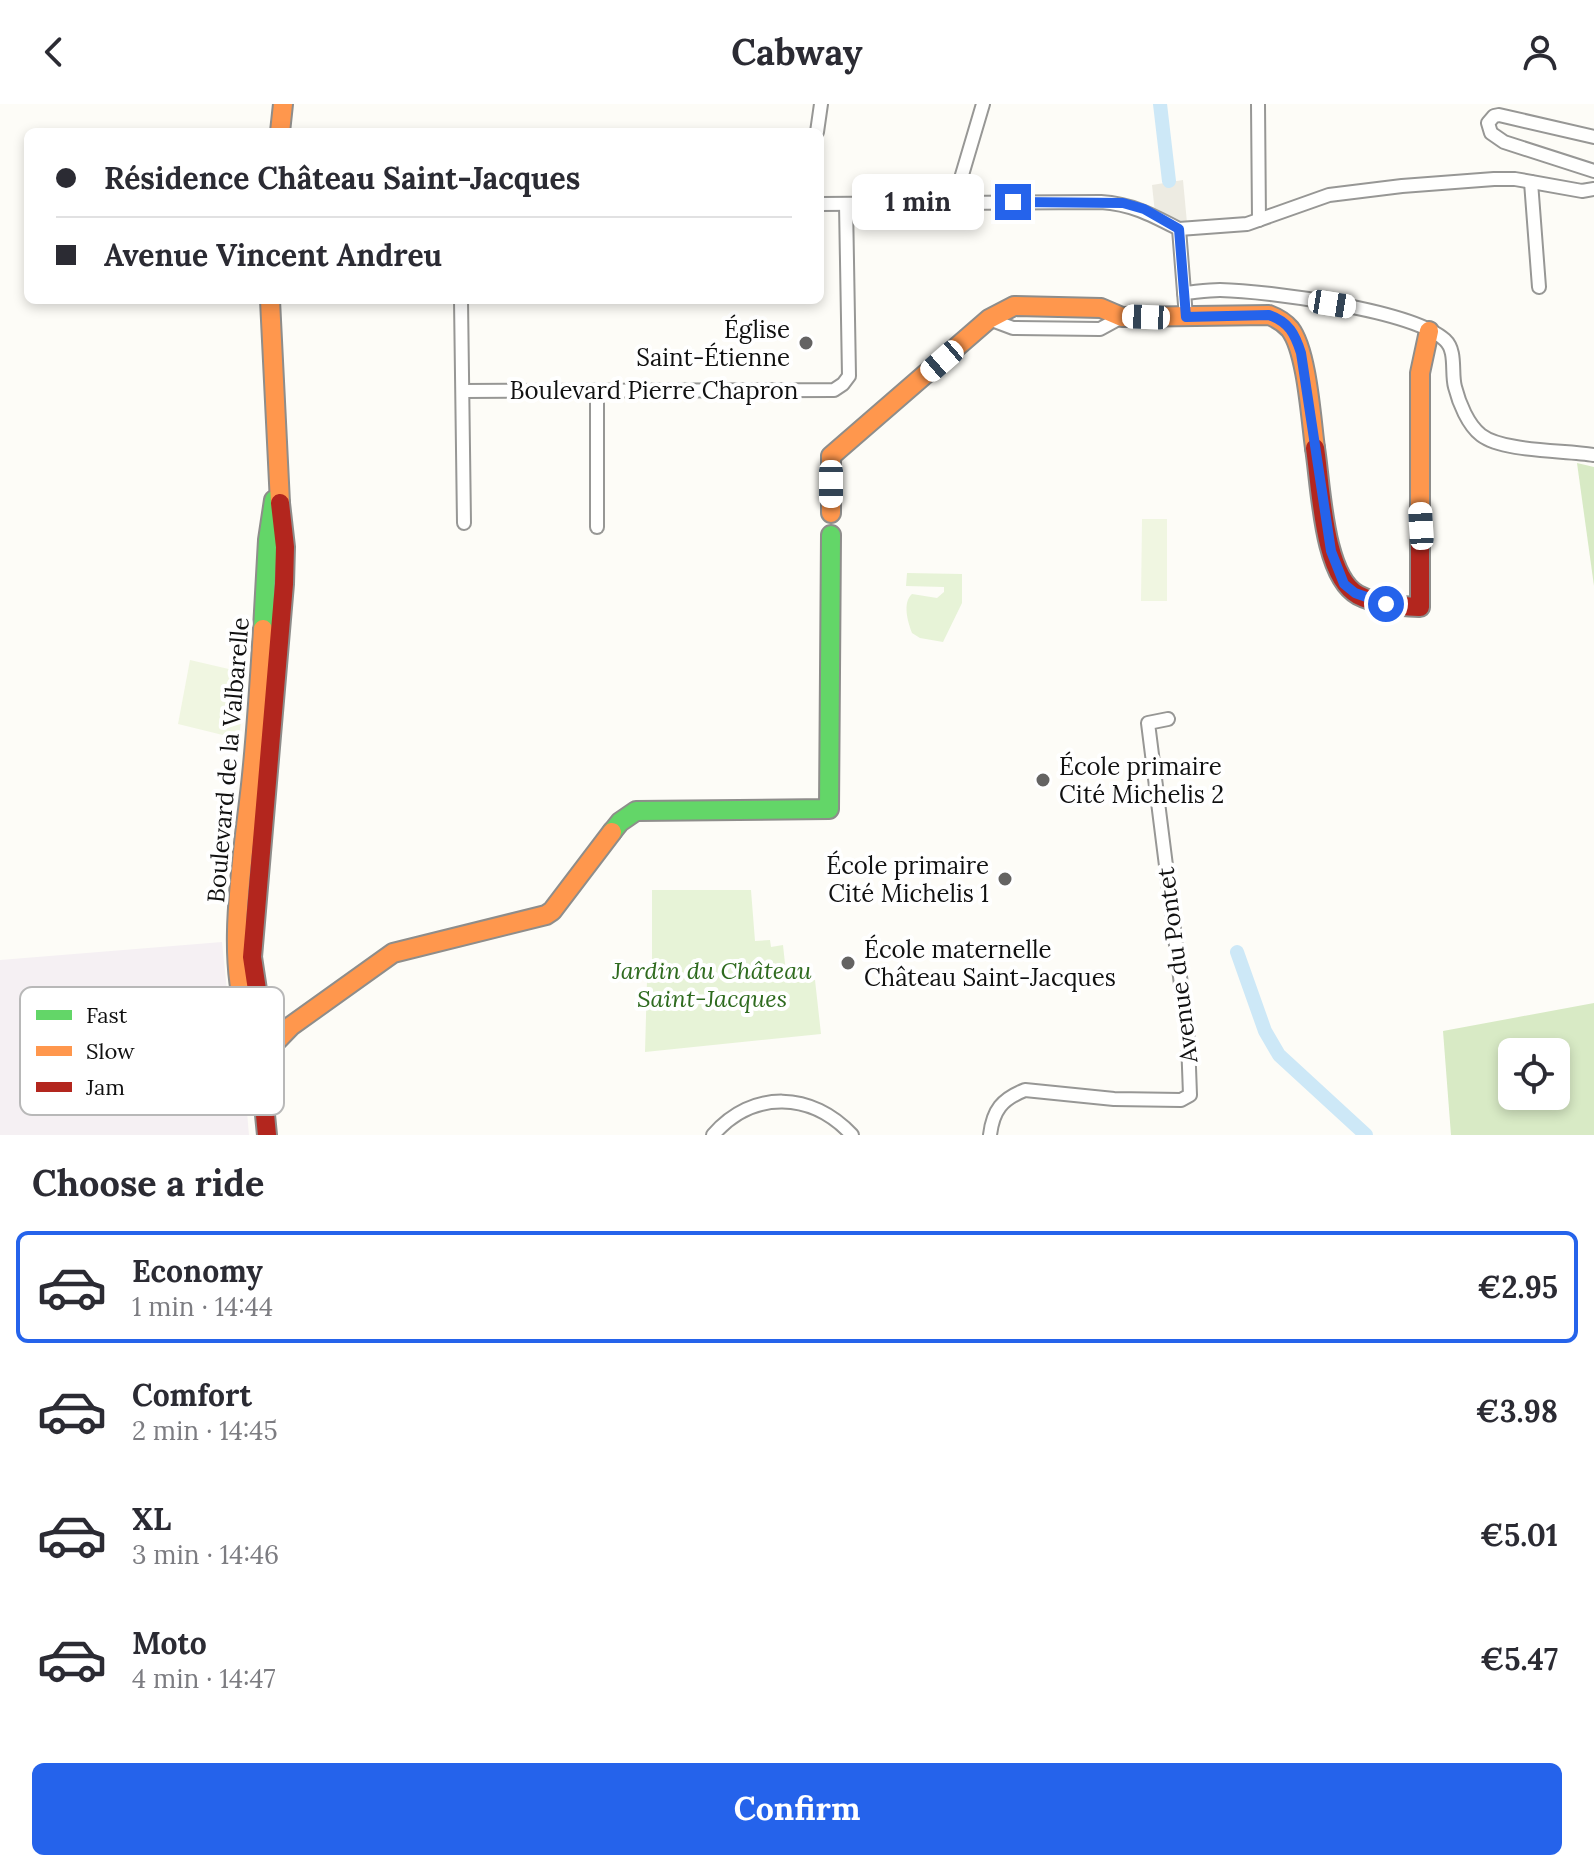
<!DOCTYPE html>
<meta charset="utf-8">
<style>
:root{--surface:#fff;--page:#f7f7f7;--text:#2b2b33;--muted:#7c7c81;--line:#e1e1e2;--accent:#2563eb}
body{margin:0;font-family:Lora,serif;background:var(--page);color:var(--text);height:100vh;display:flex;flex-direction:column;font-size:30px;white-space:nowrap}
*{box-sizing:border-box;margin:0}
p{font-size:26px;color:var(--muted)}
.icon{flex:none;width:44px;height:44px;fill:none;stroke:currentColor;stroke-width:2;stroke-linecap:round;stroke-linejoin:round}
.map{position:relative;height:1031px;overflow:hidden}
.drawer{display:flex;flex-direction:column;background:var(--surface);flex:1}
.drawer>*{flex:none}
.guide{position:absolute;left:24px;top:24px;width:800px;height:176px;border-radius:12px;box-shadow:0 4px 12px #0003;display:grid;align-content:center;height:176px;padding:0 32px;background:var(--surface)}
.fabs{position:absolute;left:1498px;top:934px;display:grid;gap:16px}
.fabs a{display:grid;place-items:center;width:72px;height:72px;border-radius:12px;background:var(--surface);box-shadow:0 4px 12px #0003;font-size:40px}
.end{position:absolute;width:36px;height:36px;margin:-18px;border:10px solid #2563eb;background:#fff;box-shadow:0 0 0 4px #fff}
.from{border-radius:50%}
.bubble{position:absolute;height:56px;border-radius:12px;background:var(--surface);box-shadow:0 4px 12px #0003;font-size:26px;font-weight:800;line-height:56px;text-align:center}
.car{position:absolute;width:24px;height:48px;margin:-24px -12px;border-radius:10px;box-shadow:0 0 6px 2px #0007;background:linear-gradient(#fff 24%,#345 0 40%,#fff 0 76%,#345 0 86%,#fff 0)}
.guide b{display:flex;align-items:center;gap:28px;height:76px;font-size:30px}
.guide b+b{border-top:2px solid var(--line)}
.guide i{width:20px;height:20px;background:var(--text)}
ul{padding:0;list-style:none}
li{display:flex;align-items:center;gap:24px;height:112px;margin:0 16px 12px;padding:0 16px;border:4px solid transparent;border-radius:12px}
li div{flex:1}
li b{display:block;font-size:30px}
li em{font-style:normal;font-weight:800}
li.active{border-color:var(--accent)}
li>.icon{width:72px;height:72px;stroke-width:1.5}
h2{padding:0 32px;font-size:36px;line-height:96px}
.action{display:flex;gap:16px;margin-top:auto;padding:16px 32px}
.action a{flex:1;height:92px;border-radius:12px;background:var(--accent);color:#fff;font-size:32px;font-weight:800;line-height:92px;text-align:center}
header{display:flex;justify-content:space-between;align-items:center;height:104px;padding:0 32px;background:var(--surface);font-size:36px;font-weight:800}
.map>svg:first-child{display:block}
</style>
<header><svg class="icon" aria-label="back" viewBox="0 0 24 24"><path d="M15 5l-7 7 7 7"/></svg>Cabway<svg class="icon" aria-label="person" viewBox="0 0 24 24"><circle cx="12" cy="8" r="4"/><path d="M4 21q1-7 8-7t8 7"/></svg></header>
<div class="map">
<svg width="1594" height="1031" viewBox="0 0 1594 1031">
<rect width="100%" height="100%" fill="#fdfcf7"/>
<polygon fill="#f5f0f3" points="222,838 232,935 242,951 249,1031 0,1031 0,856"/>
<g fill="#e7f3d7">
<path d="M907,469L962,470V499L943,538L920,534L912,529C908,518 902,499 912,490L937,494L944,488V483L906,482Z"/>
<polygon points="652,786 751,786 755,837 770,836 771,843 783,841 787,878 815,876 821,930 645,948 647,876 652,873"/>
</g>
<g fill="#d8eac5" fill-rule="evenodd">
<polygon points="1577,359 1594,363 1594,482"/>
<path d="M1594,899V1031H1451L1443,927ZM1512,948H1556V992H1512Z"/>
</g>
<g fill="#f0f6e1">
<polygon points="1142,415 1167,415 1167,497 1141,497"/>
<polygon points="190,556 246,569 239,635 178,620"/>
</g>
<polygon fill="#edebe2" points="1183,76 1187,119 1174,118 1155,109 1152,81"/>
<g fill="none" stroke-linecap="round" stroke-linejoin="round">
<g stroke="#cde8f7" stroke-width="14">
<polyline points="1160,0 1169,77"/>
<polyline points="1237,848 1265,927 1279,951 1366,1031"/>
</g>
<defs>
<g id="street">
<polyline points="1258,0 1259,116"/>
<polyline points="817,28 821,0"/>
<polyline points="1594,33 1499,11 1494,12 1488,19 1491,29 1504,38 1594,67"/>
<polyline points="1531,78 1539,183"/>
<polyline points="954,98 983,0"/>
<path d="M820,100L1101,98C1132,100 1152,111 1179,125L1186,213"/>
<polyline points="1179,125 1247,120 1329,91 1402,82 1494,75 1515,75 1582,87 1594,85"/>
<path d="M1184,189C1196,188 1208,186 1220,186C1268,187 1412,206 1445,236C1457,247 1451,269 1455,283C1459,299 1468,321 1481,331C1503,348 1565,346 1594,351"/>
<polyline points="461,196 464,419"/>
<polyline points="989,215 1013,224 1100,225 1122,213"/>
<polyline points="463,287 834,286 843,280 849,272 846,100"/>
<polyline points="597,287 597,423"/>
<path d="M713,1031C753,985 812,988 852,1031"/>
<path d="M990,1031C993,1006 1002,995 1025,986L1114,995L1181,996L1190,991L1188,936L1148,619L1168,615"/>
</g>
<g id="fast">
<polyline points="263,525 268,436 274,396"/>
<polyline points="612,728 620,718 636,707 829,705 831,431"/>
</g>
<g id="slow">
<polyline points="280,28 283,0"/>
<polyline points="270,196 280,399"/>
<path d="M831,409V352L989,215L1014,202L1101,204L1122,213L1269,211C1277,214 1284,218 1290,225C1307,247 1311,315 1315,344"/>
<polyline points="1420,417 1420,269 1429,227"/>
<path d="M256,929C219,875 246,736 252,671C257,623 260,574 263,525"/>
<polyline points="261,953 291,922 393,849 546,811 552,807 612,728"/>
</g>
<g id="jam">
<path d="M1315,344C1321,382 1323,472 1358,491C1377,501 1400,502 1420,503V417"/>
<polyline points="267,1031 257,930 257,886 252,853 284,480 285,443 280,399"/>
</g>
</defs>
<use href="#street" stroke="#979795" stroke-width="16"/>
<use href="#fast" stroke="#8e8d8b" stroke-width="22"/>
<use href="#slow" stroke="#8e8d8b" stroke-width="22"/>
<use href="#jam" stroke="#8e8d8b" stroke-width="22"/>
<use href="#street" stroke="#fffffe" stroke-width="12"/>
<use href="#fast" stroke="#63d668" stroke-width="18"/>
<use href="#slow" stroke="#ff974d" stroke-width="18"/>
<use href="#jam" stroke="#b3261e" stroke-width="18"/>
</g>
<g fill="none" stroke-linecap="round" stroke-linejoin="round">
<path stroke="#2563eb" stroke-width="10" d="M1013,98L1123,99L1144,105L1179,125L1186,213L1269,211C1289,218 1295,230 1301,249L1331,447L1344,480L1355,489L1386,500"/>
</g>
<g fill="#646362" stroke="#fff" stroke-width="3">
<circle cx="806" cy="239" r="8"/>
<circle cx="1043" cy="676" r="8"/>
<circle cx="1005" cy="775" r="8"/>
<circle cx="848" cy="859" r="8"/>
</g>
<g text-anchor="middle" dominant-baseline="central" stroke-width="8" stroke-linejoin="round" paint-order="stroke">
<g font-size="24" fill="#111" stroke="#fff" text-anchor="end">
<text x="790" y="225">Église<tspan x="790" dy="28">Saint-Étienne</tspan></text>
<text x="1059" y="662" text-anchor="start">École primaire<tspan x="1059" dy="28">Cité Michelis 2</tspan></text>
<text x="989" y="761">École primaire<tspan x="989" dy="28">Cité Michelis 1</tspan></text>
<text x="864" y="845" text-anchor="start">École maternelle<tspan x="864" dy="28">Château Saint-Jacques</tspan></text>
</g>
<g font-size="24" fill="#111" stroke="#fff">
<text x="654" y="286">Boulevard Pierre Chapron</text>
<text transform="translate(228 656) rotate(-85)">Boulevard de la Valbarelle</text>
<text transform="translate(1177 861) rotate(-97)">Avenue du Pontet</text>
</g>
<g font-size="24" font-style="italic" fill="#2f6b1f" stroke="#fff">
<text x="712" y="866">Jardin du Château<tspan x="712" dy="28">Saint-Jacques</tspan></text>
</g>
</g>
<rect x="20" y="883" width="264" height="128" rx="12" fill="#fff" stroke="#b8b8b8" stroke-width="2"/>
<rect x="36" y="906" width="36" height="10" fill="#63d668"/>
<rect x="36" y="942" width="36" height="10" fill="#ff974d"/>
<rect x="36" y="978" width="36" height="10" fill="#b3261e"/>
<g font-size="22" fill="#111">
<text x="86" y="919">Fast</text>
<text x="86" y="955">Slow</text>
<text x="86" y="991">Jam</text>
</g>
</svg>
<div class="fabs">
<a><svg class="icon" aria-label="locate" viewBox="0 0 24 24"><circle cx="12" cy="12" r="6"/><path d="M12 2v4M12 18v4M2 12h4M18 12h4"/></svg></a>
</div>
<i class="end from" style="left:1386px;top:500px"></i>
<i class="end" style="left:1013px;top:98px"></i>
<div class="bubble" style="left:852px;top:70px;width:132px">1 min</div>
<i class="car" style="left:1332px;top:200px;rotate:99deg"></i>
<i class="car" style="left:1146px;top:213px;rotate:272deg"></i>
<i class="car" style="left:942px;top:257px;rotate:229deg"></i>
<i class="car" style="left:831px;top:380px;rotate:180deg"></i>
<i class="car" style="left:1421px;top:422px;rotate:357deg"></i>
<div class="guide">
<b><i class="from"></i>Résidence Château Saint-Jacques</b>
<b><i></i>Avenue Vincent Andreu</b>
</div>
</div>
<section class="drawer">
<h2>Choose a ride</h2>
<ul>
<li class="active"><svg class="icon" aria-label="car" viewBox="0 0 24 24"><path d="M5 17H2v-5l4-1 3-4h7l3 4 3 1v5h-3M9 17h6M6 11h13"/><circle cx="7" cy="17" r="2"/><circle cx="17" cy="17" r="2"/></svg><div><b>Economy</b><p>1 min · 14:44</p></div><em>€2.95</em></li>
<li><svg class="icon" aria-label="car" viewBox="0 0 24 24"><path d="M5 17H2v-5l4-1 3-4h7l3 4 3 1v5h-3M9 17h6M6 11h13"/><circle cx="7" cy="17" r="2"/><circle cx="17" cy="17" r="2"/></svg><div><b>Comfort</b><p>2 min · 14:45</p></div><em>€3.98</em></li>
<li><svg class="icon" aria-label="car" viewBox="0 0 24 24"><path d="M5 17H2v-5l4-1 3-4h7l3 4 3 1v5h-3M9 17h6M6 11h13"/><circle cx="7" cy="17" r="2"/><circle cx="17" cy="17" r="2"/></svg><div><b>XL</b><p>3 min · 14:46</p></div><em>€5.01</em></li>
<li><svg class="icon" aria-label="car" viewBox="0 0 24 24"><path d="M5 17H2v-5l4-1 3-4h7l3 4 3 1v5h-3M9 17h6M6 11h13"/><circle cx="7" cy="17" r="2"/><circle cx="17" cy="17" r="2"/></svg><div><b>Moto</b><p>4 min · 14:47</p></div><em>€5.47</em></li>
</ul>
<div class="action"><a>Confirm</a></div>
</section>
